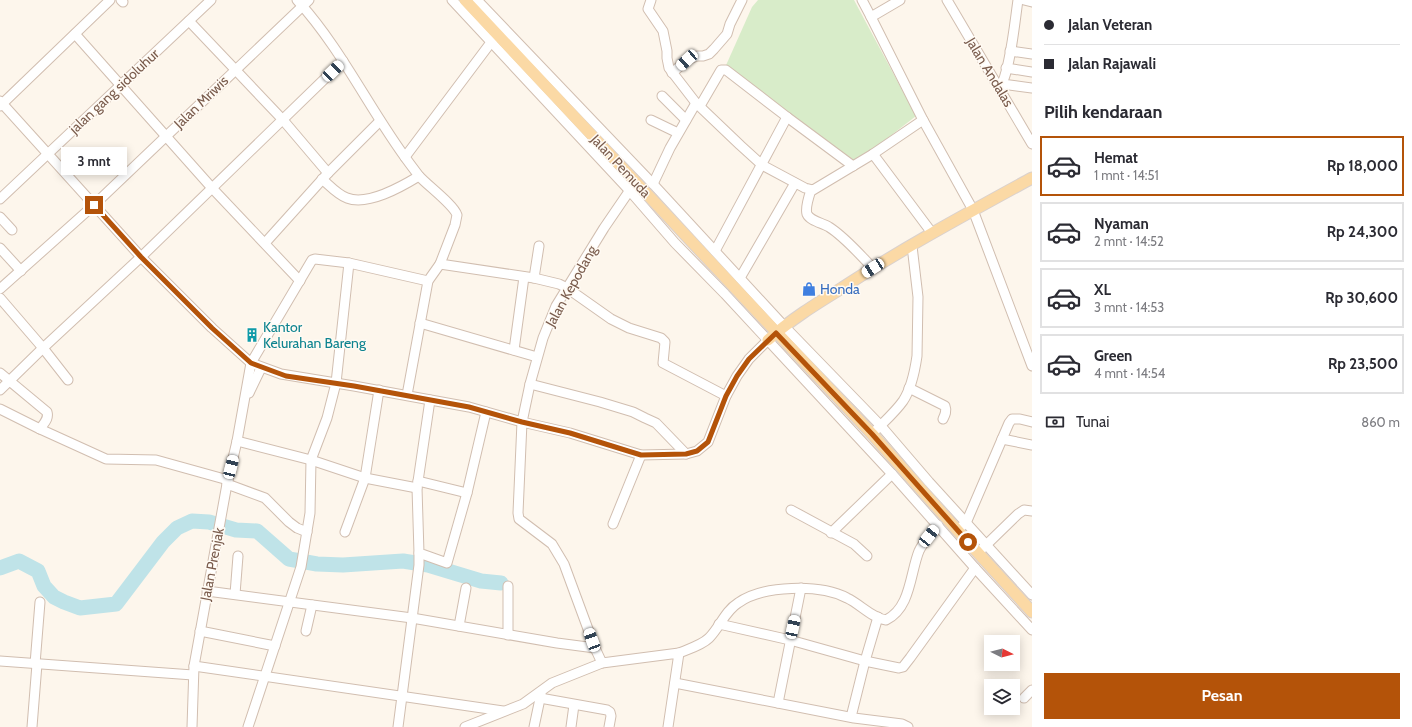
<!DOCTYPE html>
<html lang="id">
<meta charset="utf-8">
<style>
:root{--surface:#fff;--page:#f7f7f7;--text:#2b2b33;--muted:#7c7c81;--line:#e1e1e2;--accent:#b45309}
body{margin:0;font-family:Cabin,sans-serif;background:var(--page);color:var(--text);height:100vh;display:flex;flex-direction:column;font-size:15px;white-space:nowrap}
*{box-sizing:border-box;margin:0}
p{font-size:13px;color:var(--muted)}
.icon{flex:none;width:22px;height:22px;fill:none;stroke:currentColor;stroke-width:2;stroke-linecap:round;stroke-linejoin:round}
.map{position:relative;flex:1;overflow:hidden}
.sheet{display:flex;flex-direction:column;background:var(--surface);width:380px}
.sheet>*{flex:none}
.hud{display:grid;align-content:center;height:88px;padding:0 12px;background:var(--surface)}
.needle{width:26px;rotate:96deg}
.tools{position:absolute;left:984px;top:635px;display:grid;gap:8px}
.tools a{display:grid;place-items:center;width:36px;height:36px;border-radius:0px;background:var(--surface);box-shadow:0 2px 10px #0003;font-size:20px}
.end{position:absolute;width:18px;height:18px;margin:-9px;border:5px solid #b45309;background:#fff;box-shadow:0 0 0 2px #fff}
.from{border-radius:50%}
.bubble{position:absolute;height:28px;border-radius:0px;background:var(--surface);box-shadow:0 2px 10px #0003;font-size:13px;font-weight:700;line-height:28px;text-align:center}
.car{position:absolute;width:12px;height:24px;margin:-12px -6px;border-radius:5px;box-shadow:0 0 3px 1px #0007;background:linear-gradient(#fff 24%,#345 0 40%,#fff 0 76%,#345 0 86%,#fff 0)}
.hud b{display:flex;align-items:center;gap:14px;height:38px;font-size:15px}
.hud b+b{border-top:1px solid var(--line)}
.hud i{width:10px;height:10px;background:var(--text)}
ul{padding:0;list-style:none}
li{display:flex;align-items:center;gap:12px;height:60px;margin:0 8px 6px;padding:0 4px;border:2px solid var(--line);border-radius:0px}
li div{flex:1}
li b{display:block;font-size:15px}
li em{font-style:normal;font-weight:700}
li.on{border-color:var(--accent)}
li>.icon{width:36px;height:36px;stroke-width:1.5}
h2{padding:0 12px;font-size:18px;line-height:48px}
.pay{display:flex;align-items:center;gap:10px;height:44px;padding:0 12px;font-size:15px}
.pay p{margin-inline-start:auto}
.primary-button{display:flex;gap:8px;margin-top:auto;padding:8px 12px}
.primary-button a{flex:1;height:46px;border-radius:0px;background:var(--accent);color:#fff;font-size:16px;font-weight:700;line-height:46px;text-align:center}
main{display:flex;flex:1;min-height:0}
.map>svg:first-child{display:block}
</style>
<main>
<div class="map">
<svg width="1032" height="727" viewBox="0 0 1032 727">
<rect width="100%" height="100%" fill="#fdf6ec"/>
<polygon fill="#d8ecc9" points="758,0 854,0 916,116 853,165 723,72 752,7"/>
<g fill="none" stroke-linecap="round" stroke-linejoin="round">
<polyline stroke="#bfe3e8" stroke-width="15" points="0,568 19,561 38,571 44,586 54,597 64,602 80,608 116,604 163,542 177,528 192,521 209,522 236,530 257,531 289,559 317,564 343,565 403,561 428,565 481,581 501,583"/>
<defs>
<g id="minor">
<polyline points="121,0 123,2"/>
<path d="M297,0C342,49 370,111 410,164C413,168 416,172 419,176C427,185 454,205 457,215L455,225L440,264L428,281L407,395"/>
<polyline points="452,0 629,190 675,243 725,294 892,474 975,568 1032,630"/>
<polyline points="477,0 653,184 784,326 881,426 929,482 1032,595"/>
<polyline points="651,0 648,9 663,31 667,51 667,58 669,68 696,103 740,145 762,165 805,188 813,190 873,154 923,120 871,17 900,0"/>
<polyline points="862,0 871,17"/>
<polyline points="947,0 1032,144"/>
<polyline points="1024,0 1032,2"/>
<polyline points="189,21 283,120 328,173"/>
<polyline points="75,34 212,188 300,281"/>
<polyline points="1010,51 1032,54"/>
<polyline points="1006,68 1032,72"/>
<polyline points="672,73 687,60 697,56 703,56 709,54 714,49 727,34 730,24 742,0"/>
<polyline points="1002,84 1032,88"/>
<path d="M1000,87C1010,73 1015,20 1018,0"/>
<polyline points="662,96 686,120"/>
<polyline points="0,101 141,257 212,328 251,363 281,374 354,386 469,407 522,422 570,433 641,455 686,454 697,451 708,442 726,396 737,376 749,359 768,340"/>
<polyline points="0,106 110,0"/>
<polyline points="700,106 721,70 726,70 787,117"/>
<polyline points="651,120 678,133"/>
<polyline points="923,120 973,210 1032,366"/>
<polyline points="873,154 932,233"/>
<polyline points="405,157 495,37"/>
<path d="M322,179C329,185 338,195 347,198C368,206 401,187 419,176"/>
<polyline points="653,184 670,148 696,103"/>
<path d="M811,190C809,196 805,208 807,214C810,221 823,223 829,227C845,237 859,254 873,268"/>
<polyline points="0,199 211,0"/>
<polyline points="0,217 12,230"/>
<polyline points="265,243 328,173 380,121"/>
<polyline points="0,248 21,271"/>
<polyline points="715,251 787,117 853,166"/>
<polyline points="440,264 534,278 559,284 567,288 611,319 629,328 661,338 665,342 663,363 726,396"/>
<polyline points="534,278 539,246"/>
<polyline points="740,278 795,183"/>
<polyline points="0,289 94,205 309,0"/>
<polyline points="0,298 43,348 68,380"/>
<polyline points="420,323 537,357"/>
<polyline points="514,350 524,277"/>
<path d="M0,373L47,412C49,419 44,423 40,429L106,459L156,460L228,480"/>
<polyline points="530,384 600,402 633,412 645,418 656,423 686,454"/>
<path d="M909,388L945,406C947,411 945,415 943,419"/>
<polyline points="0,390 43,348 141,257 343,61"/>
<polyline points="249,393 261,368"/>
<polyline points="430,400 417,488 419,553 447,563 467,493 486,412"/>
<polyline points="0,409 40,429"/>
<path d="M877,429C886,420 896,411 903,401C911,389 915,370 917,356L918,297L912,246"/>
<polyline points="1002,439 1032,445"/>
<polyline points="237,441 311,460 365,478 417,488"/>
<polyline points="418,481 467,493"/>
<polyline points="227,484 265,498 289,522 297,528 307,532"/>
<polyline points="791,510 854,544 867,556"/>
<polyline points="613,524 641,455"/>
<polyline points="962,526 966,523 1009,423 1012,419 1020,419 1032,422"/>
<polyline points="345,532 365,478 379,390"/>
<polyline points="831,533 892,474"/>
<polyline points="983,548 1018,514 1024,510 1032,511"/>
<polyline points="207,591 412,618 557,643 595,648"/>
<polyline points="235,594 238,556"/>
<polyline points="719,624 790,640 865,661 899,668 903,667 910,658 975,568"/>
<polyline points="459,626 466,588"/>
<polyline points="200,631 275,646"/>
<polyline points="306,631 312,605"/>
<polyline points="508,635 508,586"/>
<path d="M679,653C689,649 702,645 709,638C720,627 725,611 738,603C763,585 820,584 847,598C860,604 872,618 886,620C911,608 910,573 919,551C923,542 932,533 938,525"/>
<polyline points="0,661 193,675"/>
<polyline points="602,663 595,648 564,564 552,544 519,519 518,513 522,422 530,384 543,338 556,306 604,228 632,187"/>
<polyline points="35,664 40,602"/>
<polyline points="194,666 503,711"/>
<polyline points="675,683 854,718 902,724 908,727"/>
<polyline points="540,698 607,710 610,712 611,716 609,727"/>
<polyline points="1024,698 1032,690"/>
<polyline points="778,703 801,588"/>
<polyline points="851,717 865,661 878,617"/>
<polyline points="32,727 37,664"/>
<polyline points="192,727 194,666 227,484 237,441 251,363 312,260 315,259 349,263 428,281"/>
<polyline points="248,727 301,567 310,513 311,460 327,418 336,383 349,263"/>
<polyline points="398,727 419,565 419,553"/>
<polyline points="465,727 523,704 552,683 602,663 679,653 668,727"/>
<polyline points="534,727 541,694"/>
<polyline points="571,727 574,705"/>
</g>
<g id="major">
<polyline points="465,0 872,434 958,531 1032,612"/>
<path d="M768,340C790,320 816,304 842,288C903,248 968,213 1032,178"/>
</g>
</defs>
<use href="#minor" stroke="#d1beb0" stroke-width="11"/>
<use href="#major" stroke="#dad1cd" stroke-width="13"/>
<use href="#minor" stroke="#fff" stroke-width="9"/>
<use href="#major" stroke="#fbd9a5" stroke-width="11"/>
</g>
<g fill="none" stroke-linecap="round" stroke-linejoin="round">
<polyline stroke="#b45309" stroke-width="5" points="94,205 141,257 212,328 251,363 286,376 354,386 469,407 522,422 570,433 641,455 686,454 697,451 708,442 726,396 737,376 749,359 776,333 872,434 968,542"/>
</g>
<defs>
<symbol id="shop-bare" viewBox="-9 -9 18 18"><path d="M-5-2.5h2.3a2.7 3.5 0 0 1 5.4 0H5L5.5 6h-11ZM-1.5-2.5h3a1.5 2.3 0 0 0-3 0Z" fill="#3f7fe0" stroke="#fffaf3" stroke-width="2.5" paint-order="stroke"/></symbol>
<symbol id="building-bare" viewBox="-9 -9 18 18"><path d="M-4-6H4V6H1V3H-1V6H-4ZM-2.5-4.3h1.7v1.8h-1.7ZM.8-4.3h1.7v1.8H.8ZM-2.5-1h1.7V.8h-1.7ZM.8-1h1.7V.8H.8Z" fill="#0f9aa8" stroke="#fffaf3" stroke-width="2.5" paint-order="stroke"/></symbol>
</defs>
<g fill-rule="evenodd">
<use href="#shop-bare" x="799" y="279" width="20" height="20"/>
<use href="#building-bare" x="242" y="325" width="20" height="20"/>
</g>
<g text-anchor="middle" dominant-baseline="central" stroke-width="3" stroke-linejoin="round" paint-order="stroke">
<g font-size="14" fill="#7a5c4d" stroke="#fffaf3">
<text transform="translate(990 72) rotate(59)">Jalan Andalas</text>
<text transform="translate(114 91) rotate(-43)">jalan gang sidoluhur</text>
<text transform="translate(201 102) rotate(-44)">Jalan Mriwis</text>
<text transform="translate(621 166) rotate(47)">Jalan Pemuda</text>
<text transform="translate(571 286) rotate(-61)">Jalan Kepodang</text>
<text transform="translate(212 564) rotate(-79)">Jalan Prenjak</text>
</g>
<g font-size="14" fill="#366cbe" stroke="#fffaf3" text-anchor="start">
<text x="820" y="289">Honda</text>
</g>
<g font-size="14" fill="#0d838f" stroke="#fffaf3" text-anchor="start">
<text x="263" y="327">Kantor<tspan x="263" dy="16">Kelurahan Bareng</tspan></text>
</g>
</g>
</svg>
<div class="tools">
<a><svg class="needle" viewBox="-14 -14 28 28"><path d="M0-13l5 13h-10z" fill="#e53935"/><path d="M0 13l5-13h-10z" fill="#7c7c81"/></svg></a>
<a><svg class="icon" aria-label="layers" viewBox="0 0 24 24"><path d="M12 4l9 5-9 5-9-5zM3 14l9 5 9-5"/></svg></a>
</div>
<i class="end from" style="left:968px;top:542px"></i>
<i class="end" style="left:94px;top:205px"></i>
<div class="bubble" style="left:61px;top:147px;width:66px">3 mnt</div>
<i class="car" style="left:687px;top:60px;rotate:228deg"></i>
<i class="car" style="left:333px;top:71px;rotate:46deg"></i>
<i class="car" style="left:873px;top:268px;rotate:237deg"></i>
<i class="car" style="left:231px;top:467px;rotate:14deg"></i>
<i class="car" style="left:929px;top:536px;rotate:38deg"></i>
<i class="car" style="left:793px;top:627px;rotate:12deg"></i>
<i class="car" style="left:592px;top:640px;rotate:340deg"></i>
</div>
<section class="sheet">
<div class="hud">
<b><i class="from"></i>Jalan Veteran</b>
<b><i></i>Jalan Rajawali</b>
</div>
<h2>Pilih kendaraan</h2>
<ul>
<li class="on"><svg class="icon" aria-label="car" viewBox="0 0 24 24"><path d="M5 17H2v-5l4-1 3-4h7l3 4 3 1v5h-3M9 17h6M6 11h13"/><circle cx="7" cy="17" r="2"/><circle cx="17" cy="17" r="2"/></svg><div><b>Hemat</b><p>1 mnt · 14:51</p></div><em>Rp 18,000</em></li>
<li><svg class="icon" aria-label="car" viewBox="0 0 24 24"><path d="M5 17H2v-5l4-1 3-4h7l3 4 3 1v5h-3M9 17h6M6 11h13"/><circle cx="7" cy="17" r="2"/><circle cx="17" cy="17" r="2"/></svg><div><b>Nyaman</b><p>2 mnt · 14:52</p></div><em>Rp 24,300</em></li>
<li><svg class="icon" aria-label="car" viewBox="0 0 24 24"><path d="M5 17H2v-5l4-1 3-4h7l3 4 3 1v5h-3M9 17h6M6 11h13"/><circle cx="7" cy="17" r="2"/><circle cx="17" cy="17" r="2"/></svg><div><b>XL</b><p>3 mnt · 14:53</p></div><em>Rp 30,600</em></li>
<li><svg class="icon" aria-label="car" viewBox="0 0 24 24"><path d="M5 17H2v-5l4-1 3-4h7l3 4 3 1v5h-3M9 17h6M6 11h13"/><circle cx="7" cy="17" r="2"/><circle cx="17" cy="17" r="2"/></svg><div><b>Green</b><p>4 mnt · 14:54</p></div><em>Rp 23,500</em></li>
</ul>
<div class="pay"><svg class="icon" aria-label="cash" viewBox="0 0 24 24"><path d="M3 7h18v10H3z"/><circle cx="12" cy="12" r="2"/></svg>Tunai<p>860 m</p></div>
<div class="primary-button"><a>Pesan</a></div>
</section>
</main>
